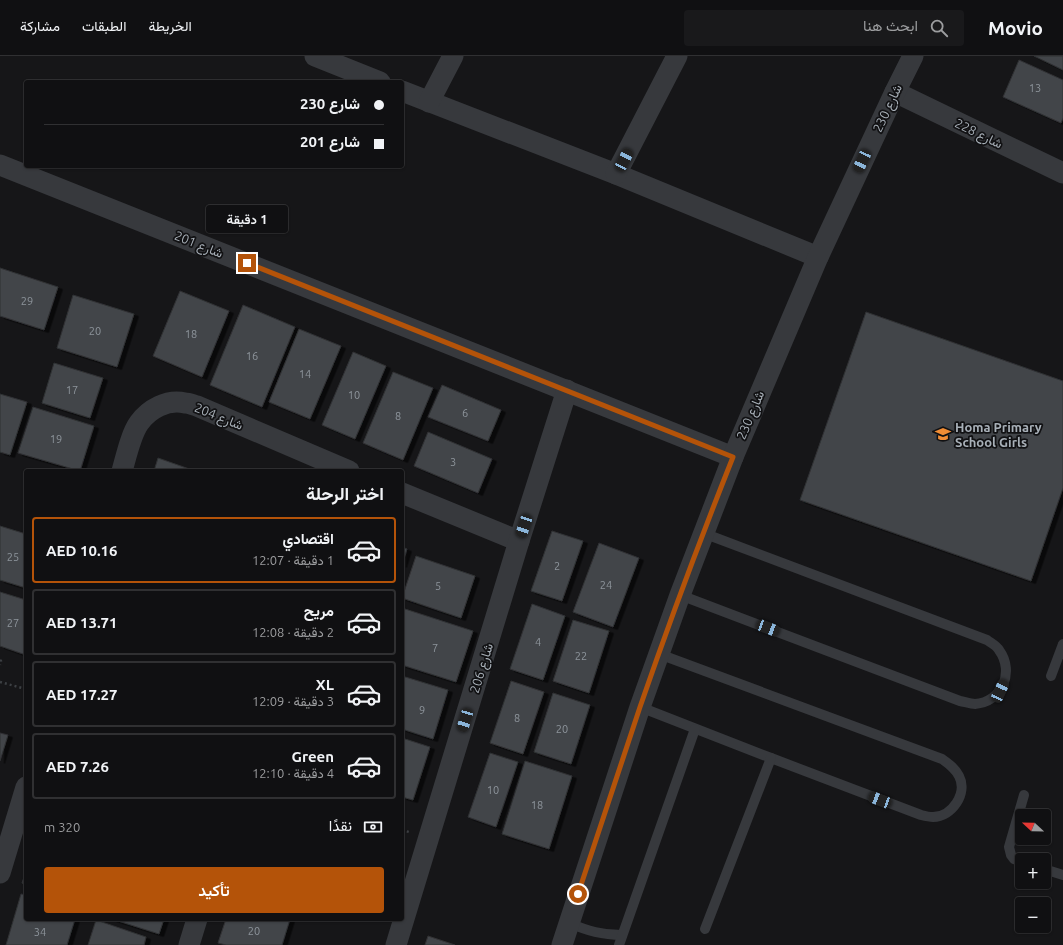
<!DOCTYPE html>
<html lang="ar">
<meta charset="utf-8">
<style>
:root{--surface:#101012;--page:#19191b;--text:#f1f3f6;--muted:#9c9d9f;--line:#303032;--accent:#b45309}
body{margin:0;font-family:Ubuntu,Vazirmatn,sans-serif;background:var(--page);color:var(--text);direction:rtl;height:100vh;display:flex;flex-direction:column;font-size:15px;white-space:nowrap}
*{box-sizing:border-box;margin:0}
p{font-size:13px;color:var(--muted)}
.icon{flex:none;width:22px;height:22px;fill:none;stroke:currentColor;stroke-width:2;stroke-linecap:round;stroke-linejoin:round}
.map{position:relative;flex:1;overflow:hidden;direction:ltr}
.details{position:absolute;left:24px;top:413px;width:380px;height:452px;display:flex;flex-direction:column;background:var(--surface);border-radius:4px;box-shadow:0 1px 3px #0004,0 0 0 1px var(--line);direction:rtl}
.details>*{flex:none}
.hud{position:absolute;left:24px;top:24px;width:380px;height:88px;border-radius:4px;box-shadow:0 1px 3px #0004,0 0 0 1px var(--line);direction:rtl;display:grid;align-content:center;height:88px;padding:0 20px;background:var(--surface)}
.needle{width:26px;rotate:292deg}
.buttons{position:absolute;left:1015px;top:753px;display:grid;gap:8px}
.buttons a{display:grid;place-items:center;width:36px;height:36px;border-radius:4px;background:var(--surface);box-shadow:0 1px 3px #0004,0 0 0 1px var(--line);font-size:20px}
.end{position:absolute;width:18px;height:18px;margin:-9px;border:5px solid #b45309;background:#fff;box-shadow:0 0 0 2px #fff}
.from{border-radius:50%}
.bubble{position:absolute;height:28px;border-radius:4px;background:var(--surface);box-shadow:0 1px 3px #0004,0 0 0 1px var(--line);font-size:13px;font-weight:600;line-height:28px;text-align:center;direction:rtl}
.car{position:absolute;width:12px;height:24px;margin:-12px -6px;border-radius:5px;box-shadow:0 0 3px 1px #0007;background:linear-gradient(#222 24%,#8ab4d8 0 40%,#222 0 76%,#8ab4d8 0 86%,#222 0)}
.hud b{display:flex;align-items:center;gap:14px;height:38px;font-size:15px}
.hud b+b{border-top:1px solid var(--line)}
.hud i{width:10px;height:10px;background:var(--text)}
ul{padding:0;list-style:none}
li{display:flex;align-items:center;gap:12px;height:66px;margin:0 8px 6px;padding:0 12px;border:2px solid var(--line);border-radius:4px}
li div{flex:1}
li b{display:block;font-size:15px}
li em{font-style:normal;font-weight:600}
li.selected{border-color:var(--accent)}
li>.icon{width:36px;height:36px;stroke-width:1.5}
h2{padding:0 20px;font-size:18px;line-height:48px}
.pay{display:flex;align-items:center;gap:10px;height:44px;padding:0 20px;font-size:15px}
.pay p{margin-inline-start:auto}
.button{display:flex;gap:8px;margin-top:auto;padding:8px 20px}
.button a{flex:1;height:46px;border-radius:4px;background:var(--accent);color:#fff;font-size:16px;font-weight:600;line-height:46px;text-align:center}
header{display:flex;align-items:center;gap:24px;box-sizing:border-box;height:56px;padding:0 20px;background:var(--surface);border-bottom:1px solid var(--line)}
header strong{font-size:19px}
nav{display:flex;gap:22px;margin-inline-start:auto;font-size:14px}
.search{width:280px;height:36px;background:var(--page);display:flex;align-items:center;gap:10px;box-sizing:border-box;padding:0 14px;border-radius:4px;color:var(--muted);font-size:15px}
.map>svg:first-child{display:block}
</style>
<header>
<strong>Movio</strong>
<div class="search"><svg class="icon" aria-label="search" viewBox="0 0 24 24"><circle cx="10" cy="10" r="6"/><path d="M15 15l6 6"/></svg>ابحث هنا</div>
<nav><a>الخريطة</a><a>الطبقات</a><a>مشاركة</a></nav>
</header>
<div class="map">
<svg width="1063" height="889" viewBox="0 0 1063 889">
<defs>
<filter id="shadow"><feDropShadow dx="4.5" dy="2.5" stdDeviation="0" flood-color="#0009"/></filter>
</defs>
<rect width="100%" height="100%" fill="#161618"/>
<g fill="#424548" stroke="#303134" filter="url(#shadow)">
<polygon points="1034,0 1063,0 1063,14"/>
<polygon points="1019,4 1063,24 1063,62 1061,67 1003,41"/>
<polygon points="0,212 58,231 44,274 0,260"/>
<polygon points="180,235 229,255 202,321 153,300"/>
<polygon points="73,239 134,258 117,311 57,292"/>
<polygon points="243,249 295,271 262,351 210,329"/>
<polygon points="866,256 1063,325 1063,432 1031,525 800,444"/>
<polygon points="299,273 341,290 310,363 269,346"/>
<polygon points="353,296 386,310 355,383 322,369"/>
<polygon points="54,307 103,322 90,362 42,347"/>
<polygon points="393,316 433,332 403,404 363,387"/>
<polygon points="442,329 501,354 488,385 428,361"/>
<polygon points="0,338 27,346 10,399 0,396"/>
<polygon points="33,351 94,370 80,415 18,397"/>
<polygon points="428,376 492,403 478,437 414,410"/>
<polygon points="158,402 195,415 154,415"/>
<polygon points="0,470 26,478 26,532 0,524"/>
<polygon points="552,475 583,485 562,545 531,535"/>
<polygon points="599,487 639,502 613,571 573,556"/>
<polygon points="402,491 407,493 402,509"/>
<polygon points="416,500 475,520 461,562 402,542"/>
<polygon points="0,536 26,544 26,599 0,590"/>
<polygon points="532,548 565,560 543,624 510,613"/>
<polygon points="402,552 473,575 456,626 402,609"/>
<polygon points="573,564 609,575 589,637 553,625"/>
<polygon points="402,620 448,634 433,683 402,673"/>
<polygon points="511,625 544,636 523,698 490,687"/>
<polygon points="553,637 590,649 571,708 534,696"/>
<polygon points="0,677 8,679 0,705"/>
<polygon points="402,682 430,691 413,744 402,741"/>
<polygon points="490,697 518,706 496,771 468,761"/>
<polygon points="525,705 572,720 549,793 502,778"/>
<polygon points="26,815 26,829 22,827"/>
<polygon points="21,838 26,839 26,863 75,863 67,889 6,889"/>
<polygon points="112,863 164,863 159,878"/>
<polygon points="226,863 290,863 282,889 226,889 218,887"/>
<polygon points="96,864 146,881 144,889 88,889"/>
<polygon points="428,880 455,889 425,889"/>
</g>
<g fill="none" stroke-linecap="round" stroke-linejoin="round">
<g stroke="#3d4044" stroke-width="2.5" stroke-dasharray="2 3" stroke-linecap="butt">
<polyline points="0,604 1,605 0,609"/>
<polyline points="0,626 26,633"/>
<polyline points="402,774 409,776"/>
</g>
<g stroke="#37393d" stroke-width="10">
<path d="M680,539L960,645C965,646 971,648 975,648C1002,646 1015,616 999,594C997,590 991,587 987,584L703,477"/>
<polyline points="1051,620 1063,588"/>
<path d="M640,651L771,702L921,759C925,760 929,761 933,761C952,761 968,737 959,720C955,712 949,708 942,703L659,598"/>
<polyline points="1022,806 1014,803 1011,799 1009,791 1024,739"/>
<polyline points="1044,813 1063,819"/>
<path d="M569,867C588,875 602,879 622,879"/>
<polyline points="705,873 771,702"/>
<polyline points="619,889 695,673"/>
</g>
<g stroke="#37393d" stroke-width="21">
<polyline points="315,0 380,26"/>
<polyline points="402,35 616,118 818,201"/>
<polyline points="895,36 1063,117"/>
<polyline points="429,46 453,0"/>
<polyline points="0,109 733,401"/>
<polyline points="616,118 677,0"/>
<path d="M122,415C126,401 131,378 139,367C149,353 167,343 185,347C189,347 193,349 197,350L349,415"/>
<polyline points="402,437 519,485"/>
<polyline points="0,817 26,731"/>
<polyline points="189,889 197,863"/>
<polyline points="396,889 519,485 567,334"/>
<polyline points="562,889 640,651 680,539 733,401 818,201 895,36 913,0"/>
</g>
</g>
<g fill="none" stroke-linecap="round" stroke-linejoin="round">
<path stroke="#b45309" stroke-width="5" d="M247,207L733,401C700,484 669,567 640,651C619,713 599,776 578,838"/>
</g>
<defs>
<symbol id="school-bare" viewBox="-9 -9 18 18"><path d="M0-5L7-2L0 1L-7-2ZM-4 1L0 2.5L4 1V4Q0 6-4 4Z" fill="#f18d35" stroke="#111113" stroke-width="2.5" paint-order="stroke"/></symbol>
</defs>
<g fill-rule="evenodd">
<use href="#school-bare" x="932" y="367" width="22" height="22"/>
</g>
<g text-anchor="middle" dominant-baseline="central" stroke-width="3.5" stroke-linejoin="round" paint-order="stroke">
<g font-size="11" fill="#8e959c">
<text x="1035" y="32">13</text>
<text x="27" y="245">29</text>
<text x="95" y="275">20</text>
<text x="191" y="278">18</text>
<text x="252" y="300">16</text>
<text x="305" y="318">14</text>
<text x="72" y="334">17</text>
<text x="354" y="339">10</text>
<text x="465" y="357">6</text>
<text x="398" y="360">8</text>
<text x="56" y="383">19</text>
<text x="453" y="406">3</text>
<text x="13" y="501">25</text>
<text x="557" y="510">2</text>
<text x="606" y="529">24</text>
<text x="438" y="530">5</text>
<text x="13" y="567">27</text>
<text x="538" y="586">4</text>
<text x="435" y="592">7</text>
<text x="581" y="600">22</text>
<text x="422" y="654">9</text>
<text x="517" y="662">8</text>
<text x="562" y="673">20</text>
<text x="493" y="734">10</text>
<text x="537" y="749">18</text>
<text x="254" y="875">20</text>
<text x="40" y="876">34</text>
</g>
<g font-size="13" fill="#a8b0b8" stroke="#111113">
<text transform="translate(887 52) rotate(-65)">شارع 230</text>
<text transform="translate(979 77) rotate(26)">شارع 228</text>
<text transform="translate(199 188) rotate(22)">شارع 201</text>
<text transform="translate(750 359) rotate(-67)">شارع 230</text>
<text transform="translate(219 360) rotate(22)">شارع 204</text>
<text transform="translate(481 612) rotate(-73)">شارع 206</text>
</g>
<g font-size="13" font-weight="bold" fill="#a8b0b8" stroke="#111113" text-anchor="start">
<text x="955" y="371">Homa Primary<tspan x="955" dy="15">School Girls</tspan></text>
</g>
</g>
</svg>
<div class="buttons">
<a><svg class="needle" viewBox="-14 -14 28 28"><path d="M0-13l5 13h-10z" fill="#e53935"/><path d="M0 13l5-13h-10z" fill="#9c9d9f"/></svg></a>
<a>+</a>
<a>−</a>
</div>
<i class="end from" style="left:578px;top:838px"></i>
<i class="end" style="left:247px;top:207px"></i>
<div class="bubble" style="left:206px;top:149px;width:82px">1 دقيقة</div>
<i class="car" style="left:624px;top:104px;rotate:27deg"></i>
<i class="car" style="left:862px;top:105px;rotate:205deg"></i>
<i class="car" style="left:524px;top:470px;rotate:198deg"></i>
<i class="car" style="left:768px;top:572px;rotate:111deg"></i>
<i class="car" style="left:1000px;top:635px;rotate:25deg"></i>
<i class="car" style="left:465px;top:664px;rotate:197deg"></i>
<i class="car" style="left:880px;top:744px;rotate:291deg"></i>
<div class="hud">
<b><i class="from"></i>شارع 230</b>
<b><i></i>شارع 201</b>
</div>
<section class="details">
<h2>اختر الرحلة</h2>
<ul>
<li class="selected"><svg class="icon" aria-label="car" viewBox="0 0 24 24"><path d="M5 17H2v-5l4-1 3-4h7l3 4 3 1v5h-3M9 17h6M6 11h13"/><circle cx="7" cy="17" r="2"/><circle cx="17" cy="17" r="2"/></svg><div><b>اقتصادي</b><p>1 دقيقة · 12:07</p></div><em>AED 10.16</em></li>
<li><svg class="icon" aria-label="car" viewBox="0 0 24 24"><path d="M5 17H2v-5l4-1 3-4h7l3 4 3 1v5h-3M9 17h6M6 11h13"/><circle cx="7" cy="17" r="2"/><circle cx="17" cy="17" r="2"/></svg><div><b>مريح</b><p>2 دقيقة · 12:08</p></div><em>AED 13.71</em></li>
<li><svg class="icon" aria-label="car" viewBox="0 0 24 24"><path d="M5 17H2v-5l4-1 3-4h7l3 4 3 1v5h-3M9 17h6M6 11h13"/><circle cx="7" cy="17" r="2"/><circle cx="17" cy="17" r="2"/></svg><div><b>XL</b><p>3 دقيقة · 12:09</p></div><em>AED 17.27</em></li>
<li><svg class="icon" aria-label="car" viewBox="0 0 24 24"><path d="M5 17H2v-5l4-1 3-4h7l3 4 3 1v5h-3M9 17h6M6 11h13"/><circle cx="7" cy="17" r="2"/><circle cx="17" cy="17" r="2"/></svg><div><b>Green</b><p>4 دقيقة · 12:10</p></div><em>AED 7.26</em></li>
</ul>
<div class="pay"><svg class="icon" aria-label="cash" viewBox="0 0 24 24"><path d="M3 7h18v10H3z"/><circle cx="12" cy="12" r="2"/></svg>نقدًا<p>320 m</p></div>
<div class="button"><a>تأكيد</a></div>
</section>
</div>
